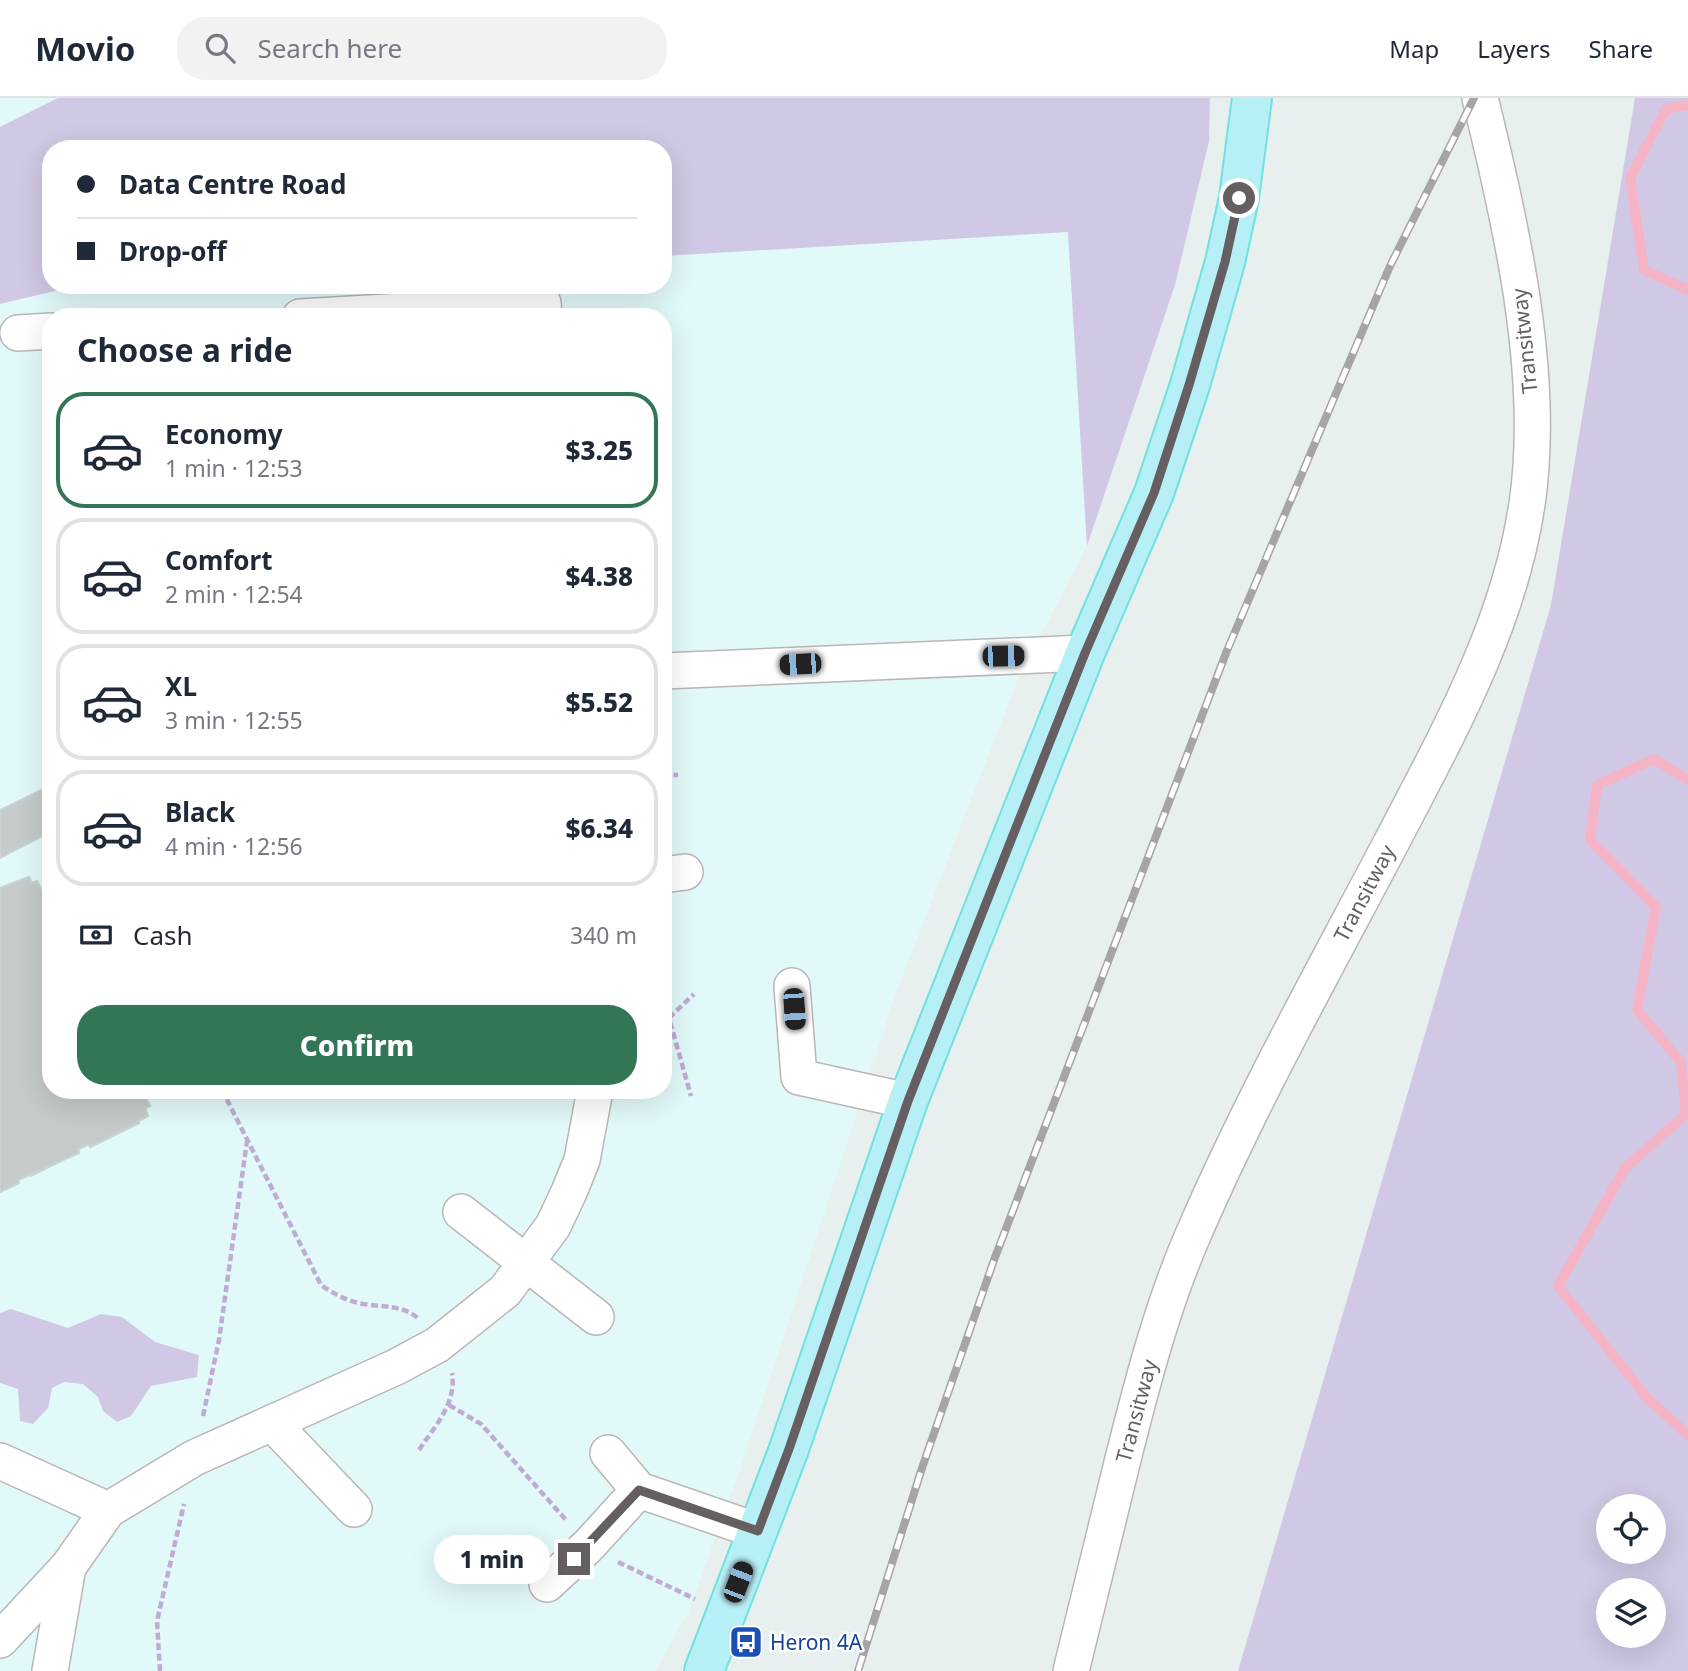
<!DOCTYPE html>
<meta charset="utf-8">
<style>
:root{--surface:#fff;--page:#f2f2f3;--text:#1f2937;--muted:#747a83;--line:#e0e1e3;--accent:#327655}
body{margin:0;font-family:"Noto Sans",sans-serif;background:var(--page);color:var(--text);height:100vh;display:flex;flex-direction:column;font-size:26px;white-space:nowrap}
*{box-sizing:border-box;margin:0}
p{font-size:23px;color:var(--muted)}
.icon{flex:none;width:38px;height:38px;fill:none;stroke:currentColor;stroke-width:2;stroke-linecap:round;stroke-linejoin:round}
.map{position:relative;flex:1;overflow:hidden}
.details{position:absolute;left:42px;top:210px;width:630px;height:791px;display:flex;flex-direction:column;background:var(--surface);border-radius:28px;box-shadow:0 7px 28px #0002}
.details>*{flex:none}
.guide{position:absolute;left:42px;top:42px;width:630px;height:154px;border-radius:28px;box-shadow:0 7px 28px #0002;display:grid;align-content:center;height:154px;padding:0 35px;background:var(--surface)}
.buttons{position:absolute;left:1596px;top:1396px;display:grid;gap:14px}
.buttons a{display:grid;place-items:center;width:70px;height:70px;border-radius:50%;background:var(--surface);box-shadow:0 7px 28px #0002;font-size:35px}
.end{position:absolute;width:32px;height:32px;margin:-16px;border:9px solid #665f61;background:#fff;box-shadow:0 0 0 4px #fff}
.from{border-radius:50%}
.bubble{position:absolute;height:49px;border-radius:24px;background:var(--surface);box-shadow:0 7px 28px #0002;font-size:23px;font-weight:800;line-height:49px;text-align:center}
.car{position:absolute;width:21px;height:42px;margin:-21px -10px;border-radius:9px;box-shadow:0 0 5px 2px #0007;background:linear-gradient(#222 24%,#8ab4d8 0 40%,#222 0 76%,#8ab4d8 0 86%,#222 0)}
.guide b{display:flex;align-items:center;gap:24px;height:66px;font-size:26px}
.guide b+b{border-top:2px solid var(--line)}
.guide i{width:18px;height:18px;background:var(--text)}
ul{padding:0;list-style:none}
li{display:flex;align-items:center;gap:21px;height:116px;margin:0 14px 10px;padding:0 21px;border:4px solid var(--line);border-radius:28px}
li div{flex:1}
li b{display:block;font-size:26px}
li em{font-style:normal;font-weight:800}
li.active{border-color:var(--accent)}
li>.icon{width:63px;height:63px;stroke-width:1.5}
h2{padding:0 35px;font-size:32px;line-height:84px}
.pay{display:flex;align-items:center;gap:18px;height:77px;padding:0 35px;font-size:26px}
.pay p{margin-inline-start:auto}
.button{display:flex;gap:14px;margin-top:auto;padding:14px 35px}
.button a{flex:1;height:80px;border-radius:28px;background:var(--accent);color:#fff;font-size:28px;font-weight:800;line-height:80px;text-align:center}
header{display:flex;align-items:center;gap:42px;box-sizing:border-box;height:98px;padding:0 35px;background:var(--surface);border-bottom:2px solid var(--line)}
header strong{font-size:33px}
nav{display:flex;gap:38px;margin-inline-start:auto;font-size:24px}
.search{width:490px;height:63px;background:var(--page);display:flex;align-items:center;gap:18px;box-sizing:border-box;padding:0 24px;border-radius:28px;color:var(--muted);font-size:26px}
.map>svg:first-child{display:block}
</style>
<header>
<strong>Movio</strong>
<div class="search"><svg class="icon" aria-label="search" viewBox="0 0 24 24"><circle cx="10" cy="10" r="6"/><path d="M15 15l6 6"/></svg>Search here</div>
<nav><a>Map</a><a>Layers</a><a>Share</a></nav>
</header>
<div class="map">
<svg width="1688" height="1573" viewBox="0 0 1688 1573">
<rect width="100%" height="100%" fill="#e8efef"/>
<g fill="#e2f9fa" fill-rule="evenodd">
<polygon points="0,0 58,0 0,29"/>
<path d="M1068,134L1087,448L1018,581L896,895L739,1375L688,1515L655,1573H0V195L142,187H663V158ZM51,219H663V992H51Z"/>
</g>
<g fill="#d0c8e4" fill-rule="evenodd">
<polygon points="58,0 1210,0 1209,43 1175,187 1087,448 1068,134 663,158 663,51 51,51 51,187 142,187 59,192 0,206 0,29"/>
<path d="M1635,0H1688V1573H1238L1551,507ZM1608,1409H1654V1454H1608ZM1608,1493H1654V1538H1608Z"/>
<polygon points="11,1211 68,1230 101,1216 122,1219 155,1244 199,1257 197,1279 151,1288 131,1318 117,1324 103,1313 98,1299 83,1286 64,1284 52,1290 48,1310 33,1326 20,1323 18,1291 0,1285 0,1215"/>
</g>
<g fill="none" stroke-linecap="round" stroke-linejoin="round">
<g stroke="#f5b3c6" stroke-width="10">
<polyline points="1688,7 1666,11 1630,80 1644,172 1688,192"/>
<polyline points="1688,682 1654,661 1597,687 1590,742 1656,809 1637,912 1681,964 1686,1016 1625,1070 1558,1188 1648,1301 1688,1337"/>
</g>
</g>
<g fill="#c5cbca" stroke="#c7d4d3" stroke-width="2">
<polygon points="51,687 51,734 0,760 0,712"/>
<polygon points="29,779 32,785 37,783 44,796 51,792 51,992 147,992 143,994 150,1008 145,1010 148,1018 138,1023 139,1025 90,1049 89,1046 77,1052 79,1054 31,1078 30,1076 18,1082 19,1085 0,1094 0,790"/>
<polygon points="29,779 32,785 37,783 44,796 51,792 51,992 147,992 143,994 150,1008 145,1010 148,1018 138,1023 139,1025 90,1049 89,1046 77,1051 79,1055 18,1082 19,1085 0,1094 0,790"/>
</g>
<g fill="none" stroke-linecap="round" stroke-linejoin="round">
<defs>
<g id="minor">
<polyline points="300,219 543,205 544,219"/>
<polyline points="18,235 51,233"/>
<polyline points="663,573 1085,555"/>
<polyline points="663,777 685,774"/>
<polyline points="792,888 799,979 908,1003"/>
<polyline points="461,1114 596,1219"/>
<polyline points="272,1325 354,1411"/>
<polyline points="608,1355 639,1392 758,1433"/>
<polyline points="0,1363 108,1412"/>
<polyline points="547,1486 588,1448 639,1392"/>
<polyline points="0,1542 68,1469 108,1412 194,1360 396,1269 437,1247 505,1193 553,1128 569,1094 582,1062 595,992"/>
<polyline points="50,1573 68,1469"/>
<path d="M1071,1573C1088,1502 1106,1432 1123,1361C1142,1286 1162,1208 1193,1137C1251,1003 1322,876 1390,747C1446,639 1509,529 1527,406C1546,278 1511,125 1480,0"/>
</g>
<polyline id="major" points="704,1573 789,1351 908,1003 1085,555 1154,395 1190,287 1225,164 1239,100 1252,0"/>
</defs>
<use href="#minor" stroke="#bbb5b6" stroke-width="38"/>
<use href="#major" stroke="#70e1e0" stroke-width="42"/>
<g stroke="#c0abd2" stroke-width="4.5" stroke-dasharray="7 3.5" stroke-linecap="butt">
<polyline points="663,483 664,482"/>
<polyline points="663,677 678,677"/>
<polyline points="663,920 669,920 691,998"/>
<polyline points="669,920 694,896"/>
<path d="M222,992L321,1187C334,1196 347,1203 363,1206C383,1209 402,1207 418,1220"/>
<polyline points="449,1307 481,1326 566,1422"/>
<polyline points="203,1318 219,1242 247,1043"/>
<path d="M419,1352C435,1328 457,1305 452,1275"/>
<polyline points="618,1464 695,1501"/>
<polyline points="160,1573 157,1523 184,1406"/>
</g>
<use href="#minor" stroke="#fff" stroke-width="35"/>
<use href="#major" stroke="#b7eff6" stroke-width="38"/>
<defs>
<polyline id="rail" points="858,1573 922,1370 994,1162 1226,555 1390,168 1474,0"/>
</defs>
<use href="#rail" stroke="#a7a4a5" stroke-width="8"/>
<use href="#rail" stroke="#fff" stroke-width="5" stroke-dasharray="16" stroke-linecap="butt"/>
</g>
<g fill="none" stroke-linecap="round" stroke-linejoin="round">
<polyline stroke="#665f61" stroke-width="9" points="574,1461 639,1392 758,1433 789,1351 908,1003 1085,555 1154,395 1189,287 1225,164 1239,100"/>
</g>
<defs>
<symbol id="bus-square" viewBox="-11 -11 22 22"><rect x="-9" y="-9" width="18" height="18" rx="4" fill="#1a4fb4" stroke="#fff"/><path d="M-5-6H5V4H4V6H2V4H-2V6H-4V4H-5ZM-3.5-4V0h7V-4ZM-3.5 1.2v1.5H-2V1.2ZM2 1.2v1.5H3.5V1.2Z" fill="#fff"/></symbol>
</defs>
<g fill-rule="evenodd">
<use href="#bus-square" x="727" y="1525" width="38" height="38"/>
</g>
<g text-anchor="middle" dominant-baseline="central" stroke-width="5" stroke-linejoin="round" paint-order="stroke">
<g font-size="21" fill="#665f61" stroke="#fff">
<text transform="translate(1524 243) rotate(-96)">Transitway</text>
<text transform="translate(1364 795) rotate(-62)">Transitway</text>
<text transform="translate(1136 1313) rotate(-75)">Transitway</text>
</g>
<g font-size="21" fill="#164399" stroke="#fff" text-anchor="start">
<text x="770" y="1544">Heron 4A</text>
</g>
</g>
</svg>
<div class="buttons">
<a><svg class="icon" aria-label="locate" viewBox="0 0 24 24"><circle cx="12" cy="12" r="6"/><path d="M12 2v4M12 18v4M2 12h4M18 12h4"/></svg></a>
<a><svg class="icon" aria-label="layers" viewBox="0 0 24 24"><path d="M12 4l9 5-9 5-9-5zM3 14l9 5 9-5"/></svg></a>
</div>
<i class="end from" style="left:1239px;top:100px"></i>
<i class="end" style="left:574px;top:1461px"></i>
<div class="bubble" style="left:434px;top:1437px;width:116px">1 min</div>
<i class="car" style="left:1003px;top:558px;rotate:89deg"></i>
<i class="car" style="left:800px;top:566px;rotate:267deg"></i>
<i class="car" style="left:794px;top:911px;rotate:176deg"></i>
<i class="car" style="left:738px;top:1484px;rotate:21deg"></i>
<div class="guide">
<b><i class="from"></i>Data Centre Road</b>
<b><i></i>Drop-off</b>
</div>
<section class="details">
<h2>Choose a ride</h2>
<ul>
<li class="active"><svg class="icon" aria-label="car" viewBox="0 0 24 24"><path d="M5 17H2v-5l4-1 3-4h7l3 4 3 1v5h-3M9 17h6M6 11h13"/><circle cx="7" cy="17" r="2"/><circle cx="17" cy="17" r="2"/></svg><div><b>Economy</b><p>1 min · 12:53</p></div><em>$3.25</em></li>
<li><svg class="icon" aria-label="car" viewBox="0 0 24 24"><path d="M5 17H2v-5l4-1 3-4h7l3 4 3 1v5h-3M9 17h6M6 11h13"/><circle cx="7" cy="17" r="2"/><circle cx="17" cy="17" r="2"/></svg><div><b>Comfort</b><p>2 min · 12:54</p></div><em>$4.38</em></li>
<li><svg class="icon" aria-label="car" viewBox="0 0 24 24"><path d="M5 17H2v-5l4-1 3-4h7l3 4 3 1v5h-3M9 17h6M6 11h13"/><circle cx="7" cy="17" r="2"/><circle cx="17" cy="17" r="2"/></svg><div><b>XL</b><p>3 min · 12:55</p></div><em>$5.52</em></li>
<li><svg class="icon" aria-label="car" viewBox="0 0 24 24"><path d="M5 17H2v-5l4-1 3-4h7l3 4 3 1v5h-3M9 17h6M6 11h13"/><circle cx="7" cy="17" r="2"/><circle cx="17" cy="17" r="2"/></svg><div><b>Black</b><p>4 min · 12:56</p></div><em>$6.34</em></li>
</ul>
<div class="pay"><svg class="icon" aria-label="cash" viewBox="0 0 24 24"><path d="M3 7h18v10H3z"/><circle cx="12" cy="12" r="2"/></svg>Cash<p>340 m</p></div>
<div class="button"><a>Confirm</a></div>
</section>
</div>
